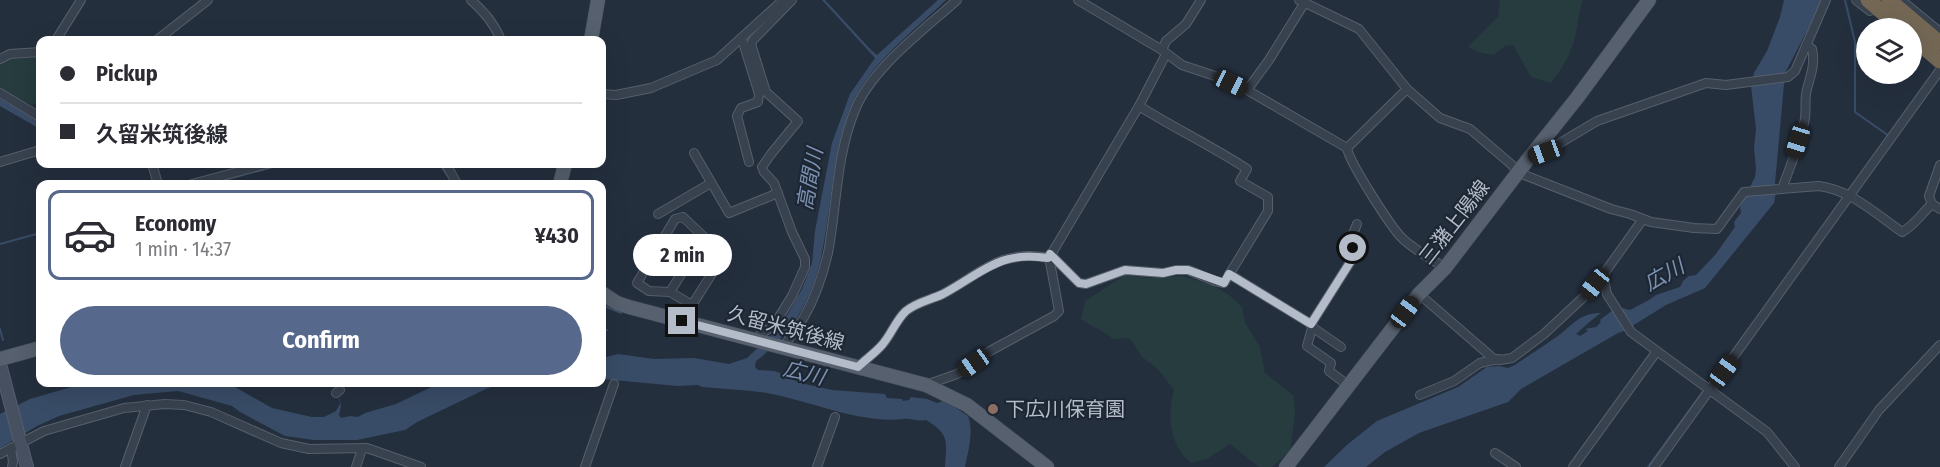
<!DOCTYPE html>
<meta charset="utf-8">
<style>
:root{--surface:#fff;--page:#f7f7f7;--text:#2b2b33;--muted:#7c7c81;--line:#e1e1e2;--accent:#56698c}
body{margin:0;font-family:"Fira Sans Condensed","Noto Sans JP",sans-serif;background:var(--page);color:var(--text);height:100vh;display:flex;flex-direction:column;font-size:22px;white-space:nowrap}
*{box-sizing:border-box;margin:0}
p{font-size:20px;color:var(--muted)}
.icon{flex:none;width:33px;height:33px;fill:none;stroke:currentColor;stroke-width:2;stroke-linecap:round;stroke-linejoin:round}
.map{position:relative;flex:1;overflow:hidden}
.panel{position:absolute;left:36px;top:180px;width:570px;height:207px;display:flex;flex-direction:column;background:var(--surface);border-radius:12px;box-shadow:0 6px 24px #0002}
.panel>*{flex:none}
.banner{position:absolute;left:36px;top:36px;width:570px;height:132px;border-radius:12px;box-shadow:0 6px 24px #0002;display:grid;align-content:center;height:132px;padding:0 24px;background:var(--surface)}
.controls{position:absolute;left:1856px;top:18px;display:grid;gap:12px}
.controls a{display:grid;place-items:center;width:66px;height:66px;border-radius:50%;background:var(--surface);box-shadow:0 6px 24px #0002;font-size:30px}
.end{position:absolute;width:27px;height:27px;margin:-14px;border:8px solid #b4bcc9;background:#111;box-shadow:0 0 0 3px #111}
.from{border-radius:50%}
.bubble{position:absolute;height:42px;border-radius:21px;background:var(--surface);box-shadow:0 6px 24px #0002;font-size:20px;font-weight:700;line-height:42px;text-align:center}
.car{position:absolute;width:18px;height:36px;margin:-18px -9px;border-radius:8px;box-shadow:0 0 4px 2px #0007;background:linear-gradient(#222 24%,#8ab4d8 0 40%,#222 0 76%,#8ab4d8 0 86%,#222 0)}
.banner b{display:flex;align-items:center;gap:21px;height:57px;font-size:22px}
.banner b+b{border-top:2px solid var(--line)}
.banner i{width:15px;height:15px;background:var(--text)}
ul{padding:10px 0 0;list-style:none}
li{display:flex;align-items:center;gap:18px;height:90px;margin:0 12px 9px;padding:0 12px;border:3px solid transparent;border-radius:12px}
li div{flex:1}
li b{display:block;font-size:22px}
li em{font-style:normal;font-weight:700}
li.current{border-color:var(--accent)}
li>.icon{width:54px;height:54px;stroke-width:1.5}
.cta{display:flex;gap:12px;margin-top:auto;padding:12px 24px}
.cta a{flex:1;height:69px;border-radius:36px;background:var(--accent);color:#fff;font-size:24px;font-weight:700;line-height:69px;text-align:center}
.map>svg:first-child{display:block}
</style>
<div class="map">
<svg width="1940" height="467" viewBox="0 0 1940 467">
<rect width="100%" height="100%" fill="#242f3e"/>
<g fill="#263c3f">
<path d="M1500,0H1583C1578,14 1578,28 1574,41C1569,57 1561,70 1551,83L1531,77L1513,45L1505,46L1494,55L1478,52L1468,47L1498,17Z"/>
<polygon points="40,57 40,103 31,105 0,88 0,65 6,60"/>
<path d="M1125,275L1148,278L1182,276L1213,285L1229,295L1242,307L1245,323L1260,347L1265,373L1294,396L1295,415L1290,451L1272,467H1259L1230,444L1207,459L1191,463C1169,444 1167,417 1174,390L1157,368L1142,357L1130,338L1113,339C1104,330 1091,327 1081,319L1085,301Z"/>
</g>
<g fill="#394c67">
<path d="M822,0H825L871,50L877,55L938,0H946C912,33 868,64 850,109C820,184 840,272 783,336C774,345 766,354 756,361L755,367L758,370L774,371L783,374L805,384L832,390L885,394L887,398L902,399L903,401L909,400L911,397L927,399L937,403L943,401L947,402L968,416C974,431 968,451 965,467H945C946,442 951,435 926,420C918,422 911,418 903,419C860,424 811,401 767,393C746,390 724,389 702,387L698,385L678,386L602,379V358L618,354L654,359L694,358L729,364L747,358L781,326L802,289L812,263L815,231L832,143L850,94L875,58Z"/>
<path d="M1784,0H1823L1785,73L1775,183L1776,192L1774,203L1705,288L1666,305L1624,331L1618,333L1521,389L1508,402L1419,433L1385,452L1366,467H1324L1348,444L1377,421L1458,387L1487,367L1499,366L1508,368L1515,365C1528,356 1542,347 1555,338C1571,327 1580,312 1601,313C1590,321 1585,326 1576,334L1580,336L1588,331L1585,329L1596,327L1601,322L1600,320L1613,310L1622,308L1630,310L1649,300L1656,295L1680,287L1683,281L1689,276L1696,275L1715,255L1735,227L1734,222L1741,213L1740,207L1755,177L1756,169L1754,148L1756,129L1751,86L1754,73L1767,51L1780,17Z"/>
<polygon points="0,99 40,122 40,129 0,106"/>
<polygon points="85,383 228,383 272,408 312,417 324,417 336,411 340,404 337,388 341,405 339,415 341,418 350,416 358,417 365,413 396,404 440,383 507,383 488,388 417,422 405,430 357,440 314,440 285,436 240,412 232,406 178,391 134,395 59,416 37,426 0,448 0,414 30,399"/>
</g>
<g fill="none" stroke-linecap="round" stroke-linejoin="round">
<g stroke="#394c67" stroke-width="2">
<polyline points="1845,0 1855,42 1855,112 1889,136 1887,137"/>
<polyline points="439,164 447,175"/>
<polyline points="210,184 284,164"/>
<polyline points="0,244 40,233"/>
<polyline points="602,305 621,313"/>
<polyline points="0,329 3,340"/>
<polyline points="602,330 607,330"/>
<polyline points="1708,385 1750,327"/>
<polyline points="1648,467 1704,390"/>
</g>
<defs>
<g id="street">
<path d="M471,0C484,12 494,23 501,40"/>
<path d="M1078,0L1162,50L1182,65L1215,76L1247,90L1347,148C1349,162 1392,229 1403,239C1415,250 1431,259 1445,268"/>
<path d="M1299,0L1359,29L1407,89L1440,118L1470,129L1512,165L1517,172L1611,209L1630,214L1651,222L1694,228L1717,229L1744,192L1819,186C1851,190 1876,214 1902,232C1914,226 1922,213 1932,204"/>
<polyline points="1856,0 1870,11"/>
<polyline points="1901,0 1940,32"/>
<polyline points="742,39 759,94 758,102 741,108 737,116 749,162"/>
<polyline points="56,40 81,0"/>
<polyline points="157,40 208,0"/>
<polyline points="1162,50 1166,41 1186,24 1201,0"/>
<polyline points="0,59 10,54 40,52"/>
<polyline points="1247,90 1269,60 1305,2"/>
<polyline points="0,93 40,117"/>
<polyline points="602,94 616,95 651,88 717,60 783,0"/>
<polyline points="1347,148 1407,89"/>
<polyline points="694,153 729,213 778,193"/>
<polyline points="1532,157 1545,152 1597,121 1706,83 1726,85 1788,77 1795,71 1826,0"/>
<polyline points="0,162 40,150"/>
<polyline points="152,164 158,184"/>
<polyline points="446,164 457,184"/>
<polyline points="1940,165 1929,196 1932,204 1940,209"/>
<polyline points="192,184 267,164"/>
<path d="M1782,189C1790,166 1801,142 1805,118C1806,110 1805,102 1806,94C1809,78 1816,66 1812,49L1806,45"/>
<polyline points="658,214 711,183"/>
<polyline points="1643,219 1603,275 1607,294 1631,332 1767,432 1795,467"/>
<path d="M1050,254L1079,283L1086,284L1125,270L1163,273L1176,270H1188L1215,281L1224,283L1268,211V197L1240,181L1247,169C1212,146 1174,128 1139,106"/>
<polyline points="1229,274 1311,324"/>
<polyline points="670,292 704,237 683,217 675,219 637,283 649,291 670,292 692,305"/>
<polyline points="1419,294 1494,359 1500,360 1512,358 1544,334 1587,294 1603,275"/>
<polyline points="682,321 718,264"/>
<polyline points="1312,327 1341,347"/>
<polyline points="753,340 774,325 792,296 805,267 805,259 792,232 774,183 764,172 762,167 771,154 798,121 766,92 751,44 753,40 792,0"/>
<path d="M784,347C790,336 798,327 804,317C815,298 823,274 828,253C837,205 836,156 855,110C872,68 924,30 957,0"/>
<path d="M858,367C865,360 875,353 882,345C891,335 896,320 906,311C917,302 930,300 943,294C982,273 1000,249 1049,258L1139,106L1166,54"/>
<polyline points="926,385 957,374 990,351 1054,316 1059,311 1050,262"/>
<polyline points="1349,386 1329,371 1331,363 1307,346 1312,328 1311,324 1354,256 1350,241 1357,224"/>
<polyline points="336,393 340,390"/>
<polyline points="1420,395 1454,381 1480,363 1498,359"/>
<polyline points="11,448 13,462 12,467"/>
<polyline points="1495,453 1516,467"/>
<polyline points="0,454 44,431 124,408 165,404 184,405 211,412 281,443 309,449 367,448 421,467"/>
<polyline points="125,467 147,405"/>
<polyline points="356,467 362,449"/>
<polyline points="585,467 614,384"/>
<polyline points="817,467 835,417"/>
<polyline points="1573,467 1657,351"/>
<polyline points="1654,467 1940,70"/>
<polyline points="1839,467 1879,410 1940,345"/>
</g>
<polyline id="secondary" points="0,364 27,467"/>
<g id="primary">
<polyline points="591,40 598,0"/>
<polyline points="560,184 565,164"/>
<polyline points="602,293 617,303 629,307 926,385 967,405 1047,467"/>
<polyline points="0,359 40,348"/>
<polyline points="1286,467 1419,294 1445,268 1529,158 1577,98 1649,0"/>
</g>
<g id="highway">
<polyline points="1868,0 1901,28"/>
<polyline points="1889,0 1940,43"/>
<polyline points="1911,36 1940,61"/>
</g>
</defs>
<use href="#street" stroke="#565f6c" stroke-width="10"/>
<use href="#secondary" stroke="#565f6c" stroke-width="14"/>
<use href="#primary" stroke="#414a57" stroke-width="15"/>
<use href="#highway" stroke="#434c59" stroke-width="16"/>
<use href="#street" stroke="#38414e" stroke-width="8"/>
<use href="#secondary" stroke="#465061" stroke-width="12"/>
<use href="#primary" stroke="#56606e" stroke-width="14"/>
<use href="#highway" stroke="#746855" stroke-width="15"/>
</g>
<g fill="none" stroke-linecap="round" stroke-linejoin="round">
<path stroke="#b4bcc9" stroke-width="8" d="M682,321L858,367C865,360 875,353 882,345C891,335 896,320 906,311C917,302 930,300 943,294C982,273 1000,250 1048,258L1050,254L1079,283L1086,284L1125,270L1163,273L1176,270H1188L1224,283L1229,274L1311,324L1354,256L1353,248"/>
</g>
<circle fill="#8d6e63" stroke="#1d2633" stroke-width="2" cx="993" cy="409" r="6"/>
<g text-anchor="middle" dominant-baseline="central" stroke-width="4.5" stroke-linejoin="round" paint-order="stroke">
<g font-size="20" fill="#b4bcc9" stroke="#1d2633">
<text transform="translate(1454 222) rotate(-52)">三潴上陽線</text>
<text transform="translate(786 328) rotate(15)">久留米筑後線</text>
</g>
<g font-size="20" fill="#b4bcc9" stroke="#1d2633" text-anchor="start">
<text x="1005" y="409">下広川保育園</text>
</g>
<g font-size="21" font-style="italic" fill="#7c92b1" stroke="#1d2633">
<text transform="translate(810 179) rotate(-80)">高間川</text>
<text transform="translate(1664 275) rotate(-29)">広川</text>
<text transform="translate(804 373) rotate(14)">広川</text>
</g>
</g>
</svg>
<div class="controls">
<a><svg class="icon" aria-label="layers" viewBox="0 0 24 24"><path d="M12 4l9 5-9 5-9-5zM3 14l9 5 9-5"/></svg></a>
</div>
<i class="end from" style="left:1353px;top:248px"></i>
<i class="end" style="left:682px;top:321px"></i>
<div class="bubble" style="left:633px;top:234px;width:99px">2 min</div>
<i class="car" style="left:1231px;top:83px;rotate:115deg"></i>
<i class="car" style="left:1798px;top:141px;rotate:197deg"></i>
<i class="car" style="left:1545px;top:152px;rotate:250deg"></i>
<i class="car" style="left:1595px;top:284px;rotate:219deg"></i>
<i class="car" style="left:1405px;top:312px;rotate:37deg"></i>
<i class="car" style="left:974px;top:363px;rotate:235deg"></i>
<i class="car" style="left:1724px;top:371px;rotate:36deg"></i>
<div class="banner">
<b><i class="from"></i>Pickup</b>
<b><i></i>久留米筑後線</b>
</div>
<section class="panel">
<ul>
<li class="current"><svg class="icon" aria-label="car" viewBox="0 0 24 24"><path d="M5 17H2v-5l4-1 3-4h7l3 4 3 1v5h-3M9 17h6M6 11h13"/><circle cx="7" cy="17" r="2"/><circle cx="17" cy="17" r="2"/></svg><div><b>Economy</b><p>1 min · 14:37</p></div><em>¥430</em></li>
</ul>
<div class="cta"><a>Confirm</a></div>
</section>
</div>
